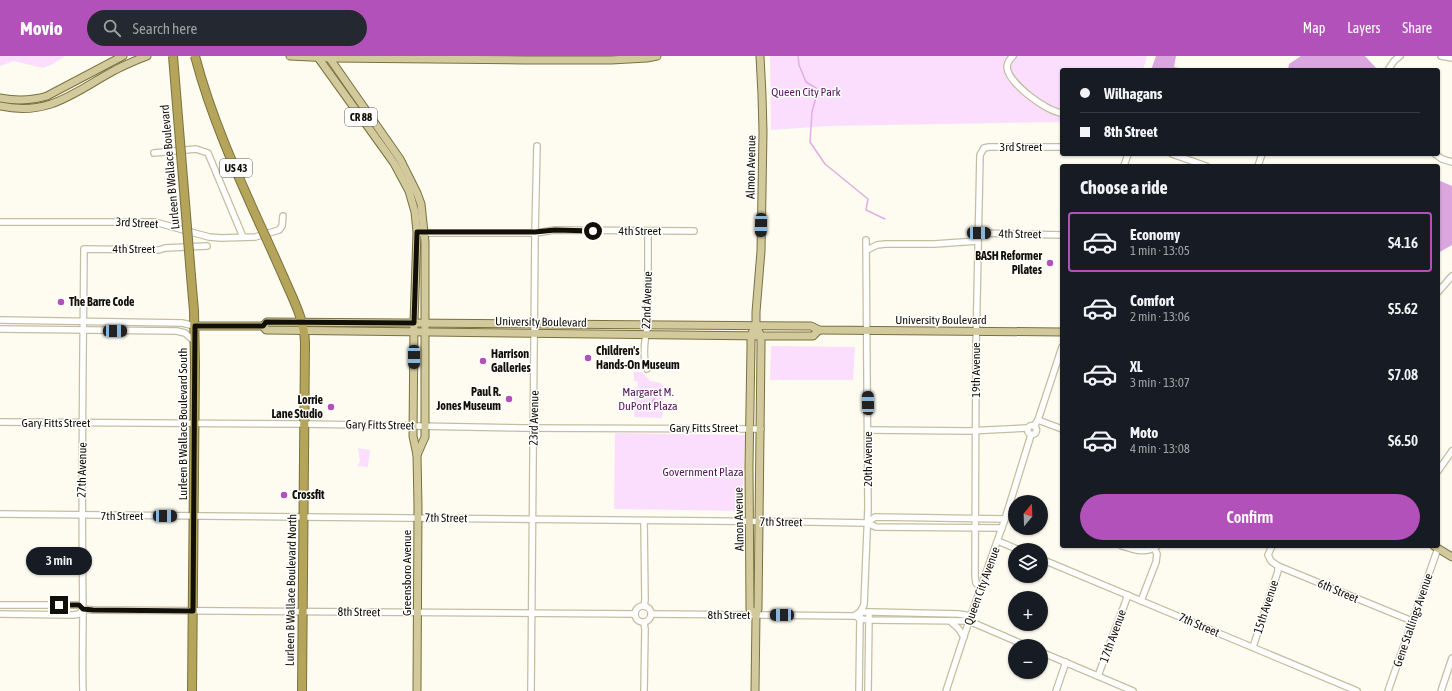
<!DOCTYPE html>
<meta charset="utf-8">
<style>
:root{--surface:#171b24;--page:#242831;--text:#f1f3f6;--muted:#9ea1a6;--line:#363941;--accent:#b151b9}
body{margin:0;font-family:"Asap Condensed",sans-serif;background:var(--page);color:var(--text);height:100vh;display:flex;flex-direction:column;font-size:15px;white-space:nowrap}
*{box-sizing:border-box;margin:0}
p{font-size:13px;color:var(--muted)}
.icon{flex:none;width:22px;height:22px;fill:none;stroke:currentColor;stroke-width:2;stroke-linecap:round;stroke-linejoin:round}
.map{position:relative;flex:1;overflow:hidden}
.details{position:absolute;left:1060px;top:108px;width:380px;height:384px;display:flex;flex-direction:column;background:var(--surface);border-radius:4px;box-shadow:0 1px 3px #0004}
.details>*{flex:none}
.guide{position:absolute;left:1060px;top:12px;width:380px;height:88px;border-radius:4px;box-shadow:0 1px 3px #0004;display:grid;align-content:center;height:88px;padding:0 20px;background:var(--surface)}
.needle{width:26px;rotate:19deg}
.tools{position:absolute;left:1008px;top:439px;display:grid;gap:8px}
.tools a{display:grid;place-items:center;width:40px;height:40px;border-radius:50%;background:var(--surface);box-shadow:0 1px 3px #0004;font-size:20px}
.end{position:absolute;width:18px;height:18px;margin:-9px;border:5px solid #121006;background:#fff;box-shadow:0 0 0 2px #fff}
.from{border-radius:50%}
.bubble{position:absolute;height:28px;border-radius:14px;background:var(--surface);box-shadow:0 1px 3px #0004;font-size:13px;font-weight:600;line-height:28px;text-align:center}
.car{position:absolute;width:12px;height:24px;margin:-12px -6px;border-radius:5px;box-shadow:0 0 3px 1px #0007;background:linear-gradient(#222 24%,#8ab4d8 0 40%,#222 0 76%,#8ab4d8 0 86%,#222 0)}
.guide b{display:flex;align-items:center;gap:14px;height:38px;font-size:15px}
.guide b+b{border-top:1px solid var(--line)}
.guide i{width:10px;height:10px;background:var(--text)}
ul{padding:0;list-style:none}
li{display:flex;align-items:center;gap:12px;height:60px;margin:0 8px 6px;padding:0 12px;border:2px solid transparent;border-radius:4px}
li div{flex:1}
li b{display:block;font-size:15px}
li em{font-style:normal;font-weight:600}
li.on{border-color:var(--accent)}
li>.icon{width:36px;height:36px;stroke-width:1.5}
h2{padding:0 20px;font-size:18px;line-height:48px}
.cta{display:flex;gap:8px;margin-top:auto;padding:8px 20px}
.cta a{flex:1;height:46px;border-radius:24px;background:var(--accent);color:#fff;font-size:16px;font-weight:600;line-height:46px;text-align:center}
header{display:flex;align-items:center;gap:24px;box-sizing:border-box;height:56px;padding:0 20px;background:var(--accent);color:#fff}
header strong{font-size:19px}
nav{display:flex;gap:22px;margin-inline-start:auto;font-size:14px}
.search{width:280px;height:36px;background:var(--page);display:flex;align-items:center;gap:10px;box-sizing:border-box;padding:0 14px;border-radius:22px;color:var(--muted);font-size:15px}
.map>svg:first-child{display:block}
</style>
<header>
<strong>Movio</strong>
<div class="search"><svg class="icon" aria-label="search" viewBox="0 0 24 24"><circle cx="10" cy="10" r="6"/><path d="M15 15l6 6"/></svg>Search here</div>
<nav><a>Map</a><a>Layers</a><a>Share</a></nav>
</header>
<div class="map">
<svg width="1452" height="635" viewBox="0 0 1452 635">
<rect width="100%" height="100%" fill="#fefcf0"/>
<g fill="#fbdefd">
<polygon points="0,0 65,0 53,8 43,12 14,5 0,10"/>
<polygon points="770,0 1147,0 1143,14 1062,14 1062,66 829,70 771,74"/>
<polygon points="771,290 855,291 853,324 770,324"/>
<polygon points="634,316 642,316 650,325 661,327 663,330 662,362 634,361 634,332 638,331 637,325 634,325"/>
<polygon points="615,377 745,379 742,455 614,453"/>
<polygon points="358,392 370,394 368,411 357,410 360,406"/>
</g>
<g fill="#dba6df">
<polygon points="1156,0 1176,0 1174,11 1189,14 1151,14"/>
<polygon points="1301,0 1365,0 1378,14 1288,14 1289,8"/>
<polygon points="1438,124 1452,130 1452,189 1438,197"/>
</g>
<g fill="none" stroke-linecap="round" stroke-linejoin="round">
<g stroke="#e2ade6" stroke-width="1.5">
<polyline points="798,0 799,9 806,26 819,34 816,41 812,56 810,86 825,108 868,143 866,154 885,163"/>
<polyline points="655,340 657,337 656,335"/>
<polyline points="640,347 646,349 651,348 654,343"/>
</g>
<defs>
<g id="minor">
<path d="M1013,0C1010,3 1007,7 1007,11C1008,27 1047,56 1062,57"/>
<polyline points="1441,0 1452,2"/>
<polyline points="1388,14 1394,5 1400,0"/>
<polyline points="154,97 196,93 208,97 243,181"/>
<polyline points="1172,98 1206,110"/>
<polyline points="1435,98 1442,103 1452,106"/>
<polyline points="1124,110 1128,98"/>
<polyline points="1258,110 1262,98"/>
<polyline points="0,166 155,166 209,181 221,182 255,181 279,174 282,170 283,160"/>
<polyline points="421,177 535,177 555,174 694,175"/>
<polyline points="979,177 1062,179"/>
<polyline points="867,194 877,189 885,188 934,188 978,185"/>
<polyline points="1438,236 1452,220"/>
<polyline points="0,264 182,267 195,270"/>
<polyline points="0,273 177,275 185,277 195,286"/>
<path d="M647,313C642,300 645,281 648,268V175"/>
<polyline points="1038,364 1062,373"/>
<polyline points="0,366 305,368 524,372 761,373"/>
<circle cx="1032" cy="374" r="4.5"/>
<polyline points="1034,370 1038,364 1062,291"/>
<polyline points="868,374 968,375 1028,372"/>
<polyline points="1438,415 1452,395"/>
<polyline points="0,458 813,466 867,467 876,471 1002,472"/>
<polyline points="644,465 645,544 644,550"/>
<polyline points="867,467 875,461 1005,463"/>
<polyline points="998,485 1019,494"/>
<path d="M1122,490C1134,494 1146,498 1157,490"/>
<polyline points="1272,490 1268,499 1271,505 1278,510 1412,565"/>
<polyline points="1041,503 1357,635"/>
<polyline points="981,532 976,527 975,520 976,291 980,99 984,92 989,91 1062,91"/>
<polyline points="1141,545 1156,506 1157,498 1154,492"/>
<polyline points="0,549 79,549 83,553 93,554 635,558"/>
<circle cx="643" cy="558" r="8"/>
<polyline points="0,558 73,559 79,558 83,554"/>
<polyline points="652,558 854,560 860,556 872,556 959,558 971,560"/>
<polyline points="857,561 860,563 872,564 969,565 1027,590"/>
<polyline points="950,565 958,572 964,581"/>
<polyline points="1253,591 1278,515 1278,510"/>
<polyline points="1041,596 1133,635"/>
<polyline points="1098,620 1128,539"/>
<path d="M83,635C82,608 83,581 83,553C81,433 83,313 84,193L159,194L165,192L207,190"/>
<polyline points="531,635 535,177 537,90"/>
<polyline points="644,635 645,573 644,567"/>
<polyline points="859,635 860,563 860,556 864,549 868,452 866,184"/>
<polyline points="868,635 869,560"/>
<polyline points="946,635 969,565 1005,463 1031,379"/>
<polyline points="1056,635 1066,606"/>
<polyline points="1388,635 1438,492"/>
<polyline points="1441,635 1452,602"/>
</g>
<g id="major">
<polyline points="290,0 330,2 524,4 611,4 647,2 657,0"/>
<polyline points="317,0 394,107 409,135 415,156 417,176 414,267 413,380 417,399 418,451 417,635"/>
<polyline points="328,0 400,103 417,137 421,148 425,186 425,381 417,399"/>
<path d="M0,42C16,45 31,45 47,40L123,0"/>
<path d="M0,50C49,61 76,35 115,14C125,9 136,4 147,0"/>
<polyline points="195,270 263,270 267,266 811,270 819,274 1062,276"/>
<polyline points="263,270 266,274 768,280 813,280 819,274"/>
<polyline points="753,275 751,279 751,290 749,410 750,553 756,559"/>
<polyline points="1434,490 1452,501"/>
<polyline points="755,635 756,559 758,553 761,291 761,280 756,270 756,256 761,195 763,76 762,39 760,0"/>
</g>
<g id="highway">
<polyline points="191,220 194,255 195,309 192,635"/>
<path d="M284,222C293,243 304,263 305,286L302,635"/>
</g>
</defs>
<use href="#minor" stroke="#c4bea1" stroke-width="8"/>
<use href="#major" stroke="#7b713d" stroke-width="9"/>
<use href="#highway" stroke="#7b713d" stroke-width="10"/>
<use href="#minor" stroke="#fff" stroke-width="5.5"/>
<use href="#major" stroke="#d2c99d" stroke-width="7"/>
<use href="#highway" stroke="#b4a55b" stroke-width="8"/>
<defs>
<g id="highway-bridge">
<polyline points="173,0 191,220"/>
<path d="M195,0C215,77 252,149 284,222"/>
</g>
</defs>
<use href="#highway-bridge" stroke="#7b713d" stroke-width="10" stroke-linecap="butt"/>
<use href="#highway-bridge" stroke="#b4a55b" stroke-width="8"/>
</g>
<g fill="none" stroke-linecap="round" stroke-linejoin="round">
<polyline stroke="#121006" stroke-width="5" points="59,549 79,549 83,553 93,554 193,555 195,270 263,270 266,266 414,267 417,176 535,176 555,174 593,175"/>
</g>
<g fill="#b151b9" stroke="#fff" stroke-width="1.5">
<circle cx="1050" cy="207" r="4"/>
<circle cx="61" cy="246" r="4"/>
<circle cx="588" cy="302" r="4"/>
<circle cx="483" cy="305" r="4"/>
<circle cx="509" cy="343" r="4"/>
<circle cx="331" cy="351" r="4"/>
<circle cx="284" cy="439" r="4"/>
</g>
<g text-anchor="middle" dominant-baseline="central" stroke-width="3" stroke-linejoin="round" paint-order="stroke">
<g fill="#fff" stroke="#595851" stroke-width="1">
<rect x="345" y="52" width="32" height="18" rx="3"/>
<rect x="220" y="103" width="32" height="18" rx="3"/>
</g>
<g font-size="11" font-weight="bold" fill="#121006">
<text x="361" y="61">CR 88</text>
<text x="236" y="112">US 43</text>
</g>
<g font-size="12" fill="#54155a" stroke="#fff">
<text x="806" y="36">Queen City Park</text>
<text x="648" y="336">Margaret M.<tspan x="648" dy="14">DuPont Plaza</tspan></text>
<text x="703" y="416">Government Plaza</text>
</g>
<g font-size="12" fill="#121006" stroke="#fff">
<text x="1021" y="91">3rd Street</text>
<text transform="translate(170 111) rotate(-95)">Lurleen B Wallace Boulevard</text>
<text transform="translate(751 111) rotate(-89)">Almon Avenue</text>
<text transform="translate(137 167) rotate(3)">3rd Street</text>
<text x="640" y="175">4th Street</text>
<text transform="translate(1020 178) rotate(1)">4th Street</text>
<text x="134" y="193">4th Street</text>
<text transform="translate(647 244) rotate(-88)">22nd Avenue</text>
<text x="941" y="264">University Boulevard</text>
<text transform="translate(541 266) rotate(1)">University Boulevard</text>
<text transform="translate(976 314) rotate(-90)">19th Avenue</text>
<text transform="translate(534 362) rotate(-89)">23rd Avenue</text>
<text x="56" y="367">Gary Fitts Street</text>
<text transform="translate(183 368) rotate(-90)">Lurleen B Wallace Boulevard South</text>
<text transform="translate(380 369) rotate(1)">Gary Fitts Street</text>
<text x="704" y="372">Gary Fitts Street</text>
<text transform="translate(868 403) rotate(-90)">20th Avenue</text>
<text transform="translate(82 414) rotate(-89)">27th Avenue</text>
<text x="122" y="460">7th Street</text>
<text transform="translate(446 462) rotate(1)">7th Street</text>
<text transform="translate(739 463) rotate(-91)">Almon Avenue</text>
<text transform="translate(781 466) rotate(1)">7th Street</text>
<text transform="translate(407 517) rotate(-90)">Greensboro Avenue</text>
<text transform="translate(982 530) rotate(-70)">Queen City Avenue</text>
<text transform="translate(291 534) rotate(-89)">Lurleen B Wallace Boulevard North</text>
<text transform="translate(1338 535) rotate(23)">6th Street</text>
<text transform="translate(1266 551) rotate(-72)">15th Avenue</text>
<text transform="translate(359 556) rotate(1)">8th Street</text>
<text x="729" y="559">8th Street</text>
<text transform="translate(1413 564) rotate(-71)">Gene Stallings Avenue</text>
<text transform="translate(1199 569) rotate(23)">7th Street</text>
<text transform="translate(1113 580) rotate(-70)">17th Avenue</text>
</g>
<g font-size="12" font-weight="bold" fill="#121006" stroke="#fff" text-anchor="start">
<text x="1042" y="200" text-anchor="end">BASH Reformer<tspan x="1042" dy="14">Pilates</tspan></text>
<text x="69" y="246">The Barre Code</text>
<text x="596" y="295">Children's<tspan x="596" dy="14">Hands-On Museum</tspan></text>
<text x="491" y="298">Harrison<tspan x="491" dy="14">Galleries</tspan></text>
<text x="501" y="336" text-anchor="end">Paul R.<tspan x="501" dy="14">Jones Museum</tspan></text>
<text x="323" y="344" text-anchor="end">Lorrie<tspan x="323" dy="14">Lane Studio</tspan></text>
<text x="292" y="439">Crossfit</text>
</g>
</g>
</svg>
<div class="tools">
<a><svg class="needle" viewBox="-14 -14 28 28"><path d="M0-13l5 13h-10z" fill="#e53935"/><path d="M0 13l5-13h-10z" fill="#9ea1a6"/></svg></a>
<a><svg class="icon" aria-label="layers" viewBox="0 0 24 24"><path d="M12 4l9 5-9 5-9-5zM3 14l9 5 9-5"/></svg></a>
<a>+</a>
<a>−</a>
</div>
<i class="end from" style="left:593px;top:175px"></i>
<i class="end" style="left:59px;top:549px"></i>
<div class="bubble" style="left:26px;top:491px;width:66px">3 min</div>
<i class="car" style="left:761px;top:169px;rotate:181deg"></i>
<i class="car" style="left:979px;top:177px;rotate:91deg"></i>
<i class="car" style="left:115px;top:275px;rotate:90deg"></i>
<i class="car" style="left:414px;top:301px;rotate:180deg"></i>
<i class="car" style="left:868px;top:347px;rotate:359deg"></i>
<i class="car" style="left:165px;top:460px;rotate:90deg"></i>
<i class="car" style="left:782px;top:559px;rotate:270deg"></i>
<div class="guide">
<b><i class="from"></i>Wilhagans</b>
<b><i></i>8th Street</b>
</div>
<section class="details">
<h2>Choose a ride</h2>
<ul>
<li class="on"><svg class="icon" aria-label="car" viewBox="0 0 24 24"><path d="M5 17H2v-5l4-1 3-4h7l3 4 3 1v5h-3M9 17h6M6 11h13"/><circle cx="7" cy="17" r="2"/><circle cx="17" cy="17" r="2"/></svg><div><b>Economy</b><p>1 min · 13:05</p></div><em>$4.16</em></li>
<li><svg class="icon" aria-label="car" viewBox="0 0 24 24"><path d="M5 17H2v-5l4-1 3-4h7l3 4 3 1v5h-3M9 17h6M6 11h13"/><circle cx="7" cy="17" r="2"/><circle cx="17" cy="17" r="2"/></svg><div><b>Comfort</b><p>2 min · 13:06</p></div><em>$5.62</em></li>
<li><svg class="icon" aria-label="car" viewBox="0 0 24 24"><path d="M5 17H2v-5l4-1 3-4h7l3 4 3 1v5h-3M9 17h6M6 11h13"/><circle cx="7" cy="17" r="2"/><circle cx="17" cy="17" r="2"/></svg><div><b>XL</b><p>3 min · 13:07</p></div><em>$7.08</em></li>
<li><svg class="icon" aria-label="car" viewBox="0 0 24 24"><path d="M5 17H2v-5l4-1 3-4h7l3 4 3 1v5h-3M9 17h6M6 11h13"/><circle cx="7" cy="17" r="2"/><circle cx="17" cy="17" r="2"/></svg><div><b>Moto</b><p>4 min · 13:08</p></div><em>$6.50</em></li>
</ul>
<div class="cta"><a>Confirm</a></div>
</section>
</div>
